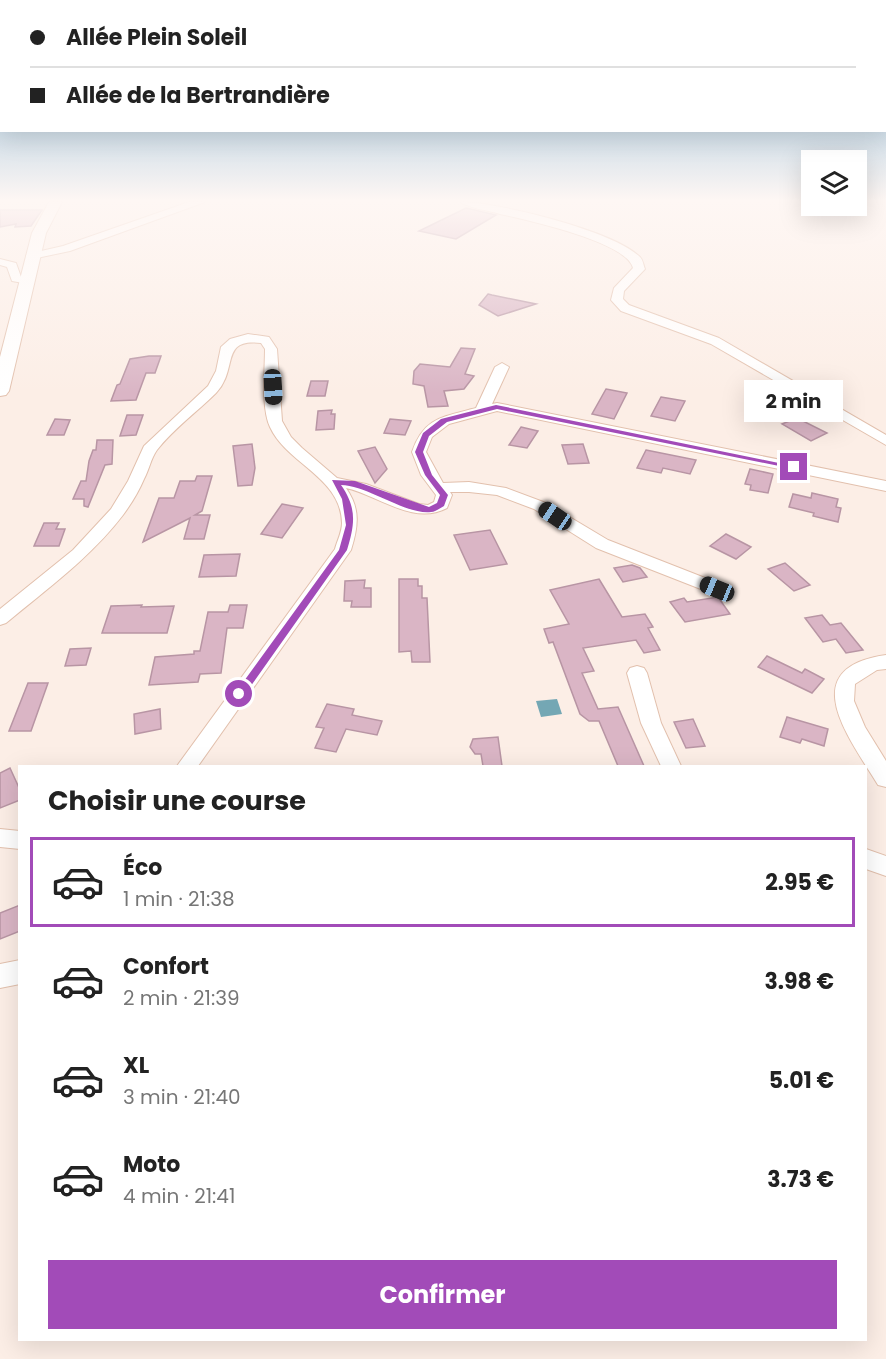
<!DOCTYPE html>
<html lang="fr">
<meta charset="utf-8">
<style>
:root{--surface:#fff;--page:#f2f2f2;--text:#222;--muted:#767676;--line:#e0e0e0;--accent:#a24bb8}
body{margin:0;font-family:Poppins,sans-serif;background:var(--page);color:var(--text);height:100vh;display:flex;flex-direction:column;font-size:22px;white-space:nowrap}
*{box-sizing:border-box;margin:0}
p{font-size:20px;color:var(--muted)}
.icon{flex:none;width:33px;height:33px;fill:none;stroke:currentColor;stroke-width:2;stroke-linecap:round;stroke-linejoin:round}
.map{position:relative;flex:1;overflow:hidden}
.sheet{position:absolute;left:18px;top:765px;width:849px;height:576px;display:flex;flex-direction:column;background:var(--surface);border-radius:0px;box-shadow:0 6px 24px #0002}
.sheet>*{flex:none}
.top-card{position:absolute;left:0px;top:0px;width:886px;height:132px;box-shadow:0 6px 24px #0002;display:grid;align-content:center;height:132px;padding:0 30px;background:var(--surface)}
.fabs{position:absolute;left:801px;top:150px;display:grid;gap:12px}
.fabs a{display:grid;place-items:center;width:66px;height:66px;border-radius:0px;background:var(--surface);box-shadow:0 6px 24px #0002;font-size:30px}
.end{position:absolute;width:27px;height:27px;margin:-14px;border:8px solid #a24bb8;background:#fff;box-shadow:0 0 0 3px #fff}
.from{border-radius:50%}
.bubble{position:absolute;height:42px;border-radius:0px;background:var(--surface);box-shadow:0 6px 24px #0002;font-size:20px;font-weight:700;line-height:42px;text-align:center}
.car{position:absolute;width:18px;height:36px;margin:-18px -9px;border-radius:8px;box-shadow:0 0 4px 2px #0007;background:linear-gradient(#222 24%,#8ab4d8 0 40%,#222 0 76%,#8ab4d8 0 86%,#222 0)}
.top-card b{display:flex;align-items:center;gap:21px;height:57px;font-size:22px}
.top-card b+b{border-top:2px solid var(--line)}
.top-card i{width:15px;height:15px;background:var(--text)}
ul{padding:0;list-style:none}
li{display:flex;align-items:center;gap:18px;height:90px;margin:0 12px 9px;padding:0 18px;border:3px solid transparent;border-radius:0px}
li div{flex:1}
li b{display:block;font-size:22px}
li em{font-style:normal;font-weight:700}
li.current{border-color:var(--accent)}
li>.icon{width:54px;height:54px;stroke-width:1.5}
h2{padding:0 30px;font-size:27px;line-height:72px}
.primary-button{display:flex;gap:12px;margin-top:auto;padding:12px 30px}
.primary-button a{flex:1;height:69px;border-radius:0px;background:var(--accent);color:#fff;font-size:24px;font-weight:700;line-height:69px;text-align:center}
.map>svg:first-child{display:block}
</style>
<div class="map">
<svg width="886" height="1359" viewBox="0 0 886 1359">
<rect width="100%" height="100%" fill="#fceee6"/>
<polygon fill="#74a7b4" points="557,699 562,714 541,717 536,701"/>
<g fill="#dab5c5" stroke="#b895a4" stroke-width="1.5">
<polygon points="466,208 496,215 456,239 419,231"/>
<polygon points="0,210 42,210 31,226 15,227 16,224 0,227"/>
<polygon points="488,294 492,295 536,304 498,316 479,305"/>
<polygon points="461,348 475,349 465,374 474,376 464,389 444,391 448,406 428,407 424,386 413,384 414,371 420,364 450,367"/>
<polygon points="149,356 161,356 155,373 146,373 136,400 111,401 117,385 120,384 130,359"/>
<polygon points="311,381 328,381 325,396 307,396"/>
<polygon points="606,389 627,393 614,419 592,414"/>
<polygon points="661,397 685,401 675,421 651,416"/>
<polygon points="332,410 331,414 335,414 334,429 316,430 318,411"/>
<polygon points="127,415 143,415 136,435 120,436"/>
<polygon points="797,418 827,433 811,441 782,424"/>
<polygon points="55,419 70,420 64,435 47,435"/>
<polygon points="390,419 411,421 405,435 384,433"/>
<polygon points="521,427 538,431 527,448 509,445"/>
<polygon points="97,440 113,440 112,464 105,465 88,507 84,506 84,499 73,499 81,481 86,481 89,461 93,450 96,450"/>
<polygon points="252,444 255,468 252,485 238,486 233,446"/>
<polygon points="583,444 589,463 568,464 562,445"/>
<polygon points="375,447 387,469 375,483 358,451"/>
<polygon points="646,450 696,460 690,474 663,468 661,473 637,468"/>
<polygon points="750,469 773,474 768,493 750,490 751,485 745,484"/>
<polygon points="197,476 212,476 202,511 195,515 210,515 204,539 184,539 190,518 143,542 159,498 174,498 180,481 195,481"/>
<polygon points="812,493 838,499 836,507 841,508 838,522 813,516 814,513 789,507 793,494 811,498"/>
<polygon points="282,504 303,508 282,538 261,534"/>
<polygon points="44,523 59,523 56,529 65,529 59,546 34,546"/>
<polygon points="490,530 507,564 470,570 454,535"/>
<polygon points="726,534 751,547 736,559 710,546"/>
<polygon points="240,554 236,576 199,577 204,555"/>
<polygon points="785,563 810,585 794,591 768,569"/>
<polygon points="632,565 640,568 647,577 623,582 614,568"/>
<polygon points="399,579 418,579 418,586 422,586 422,598 427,598 430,662 412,662 411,651 399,652"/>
<polygon points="599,579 622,617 645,614 653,627 648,628 660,650 644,653 636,640 583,648 594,671 582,673 598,709 618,707 644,766 618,766 599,721 589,721 580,714 553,642 549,643 544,629 569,624 550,590"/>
<polygon points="365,580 364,588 371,588 371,607 351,607 352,601 344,601 345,581"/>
<polygon points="718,597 730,614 685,622 670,602 684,598 687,602"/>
<polygon points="142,605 141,607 174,606 167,633 102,633 111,606"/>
<polygon points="230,605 247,605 243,628 227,628 221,673 200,674 198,682 149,685 155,657 194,654 194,651 200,651 208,612 228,612"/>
<polygon points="822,615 830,625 841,623 863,650 846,653 836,639 823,642 805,618"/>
<polygon points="91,648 86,665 65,666 70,649"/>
<polygon points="767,656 802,673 805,669 824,679 812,693 758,667"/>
<polygon points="28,683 48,683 31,731 9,731"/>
<polygon points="327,704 354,709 352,715 382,721 377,735 346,729 336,752 315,748 324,728 316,727"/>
<polygon points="160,709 161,729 135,734 134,714"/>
<polygon points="787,717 828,729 824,746 802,739 800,743 780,737"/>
<polygon points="693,719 705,746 686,748 674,722"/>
<polygon points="498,737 502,766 483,766 481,754 475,754 470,747 473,739"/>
<polygon points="10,768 20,790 20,800 0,808 0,773"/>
<polygon points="20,905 20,931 0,939 0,913"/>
</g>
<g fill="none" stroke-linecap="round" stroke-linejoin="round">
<defs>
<g id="minor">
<polygon points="189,202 205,202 70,251 32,259 26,256 28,254 63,246"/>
<path d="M460,202C498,202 614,231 640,257C643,260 643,264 645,269L624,291L623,299L629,305L719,338L886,435V445L711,344L621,311L611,300L614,288L633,268C627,242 527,220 500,214C488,210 471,209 460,202Z"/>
<polygon points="0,259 16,263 21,277 29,280 29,284 12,281 7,267 0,265"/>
<path d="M248,334L269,337L277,349L282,421L291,437L302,448L337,478L366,484L419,504L428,505L434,502L436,495L421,475L412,452C424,417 443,417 476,408L495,367L502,363L509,367L492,404L497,403L886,481V491L497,411L449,424L432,437L426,452L443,483L469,482L506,488L546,503L608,540L723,585L726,589L723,593H711L596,548L534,509L497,495L469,492H450L452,495L447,508C413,526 378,495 346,488C361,509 358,527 351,550L198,766H177L335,549C337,541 342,532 342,523C341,477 287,464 270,427C261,408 265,370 265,349L261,343C219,338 239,369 216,393C197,412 173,429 157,450C151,458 149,470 144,479C139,491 131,504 123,515C91,557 47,589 6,623L0,625V609L73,550L111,509L128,481L144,446L208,386L216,371L221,347L230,339Z"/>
<path d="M886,655V669L877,670L855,684L854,701L865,727L886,761V787L878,785C850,739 793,668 886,655Z"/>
<polygon points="637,666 644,668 647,673 661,723 681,766 661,766 641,723 627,673 630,668"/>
<polygon points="0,829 20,831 20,849 0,847"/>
<polygon points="866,849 886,856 886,876 866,869"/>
<polygon points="20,960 20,984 0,988 0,964"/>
</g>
<polygon id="major" points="49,202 62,202 46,233 9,391 6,395 0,396 0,357 32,233"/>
</defs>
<use href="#minor" stroke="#e2c0ad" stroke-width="2"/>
<use href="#major" stroke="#e2c0ad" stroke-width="2"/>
<use href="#minor" fill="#fff" fill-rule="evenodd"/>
<use href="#major" fill="#fff" fill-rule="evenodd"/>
</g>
<linearGradient id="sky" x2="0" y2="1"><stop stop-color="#79afd3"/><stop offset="0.51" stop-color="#fef7f4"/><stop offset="1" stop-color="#fef7f4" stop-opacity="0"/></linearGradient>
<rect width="886" height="393" fill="url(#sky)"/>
<path fill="#a24bb8" d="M496,405L798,467L794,469L497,409L447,422L429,436L423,452L432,475L448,495L444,506C440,508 435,512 431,512C406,515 369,486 341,485C357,508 355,524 347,550L243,697H236V692L339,550L346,525L342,499L332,480L355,481L429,507L437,503L440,495L425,475L415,452L423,433L441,419Z"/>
</svg>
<div class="fabs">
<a><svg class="icon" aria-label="layers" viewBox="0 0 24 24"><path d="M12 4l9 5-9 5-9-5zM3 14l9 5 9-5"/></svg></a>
</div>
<i class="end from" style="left:239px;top:694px"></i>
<i class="end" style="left:794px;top:467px"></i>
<div class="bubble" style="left:744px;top:380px;width:99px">2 min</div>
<i class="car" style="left:273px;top:387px;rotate:177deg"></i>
<i class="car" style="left:555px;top:516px;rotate:304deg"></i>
<i class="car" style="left:717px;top:589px;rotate:292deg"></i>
<div class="top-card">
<b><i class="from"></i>Allée Plein Soleil</b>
<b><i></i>Allée de la Bertrandière</b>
</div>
<section class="sheet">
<h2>Choisir une course</h2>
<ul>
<li class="current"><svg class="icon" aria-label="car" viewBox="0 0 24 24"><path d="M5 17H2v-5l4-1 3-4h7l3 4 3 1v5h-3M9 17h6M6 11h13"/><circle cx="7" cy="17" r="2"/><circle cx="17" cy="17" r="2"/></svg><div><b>Éco</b><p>1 min · 21:38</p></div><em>2.95 €</em></li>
<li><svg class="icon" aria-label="car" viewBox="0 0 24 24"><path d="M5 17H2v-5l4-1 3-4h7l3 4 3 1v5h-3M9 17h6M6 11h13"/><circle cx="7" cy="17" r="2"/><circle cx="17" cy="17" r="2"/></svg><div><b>Confort</b><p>2 min · 21:39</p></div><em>3.98 €</em></li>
<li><svg class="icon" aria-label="car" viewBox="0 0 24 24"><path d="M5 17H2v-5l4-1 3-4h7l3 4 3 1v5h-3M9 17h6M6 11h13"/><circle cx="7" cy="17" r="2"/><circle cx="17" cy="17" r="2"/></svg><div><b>XL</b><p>3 min · 21:40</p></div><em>5.01 €</em></li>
<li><svg class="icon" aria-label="car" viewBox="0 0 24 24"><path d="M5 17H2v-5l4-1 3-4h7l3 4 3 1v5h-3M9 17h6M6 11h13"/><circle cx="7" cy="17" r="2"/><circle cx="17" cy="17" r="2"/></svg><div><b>Moto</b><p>4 min · 21:41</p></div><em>3.73 €</em></li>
</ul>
<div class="primary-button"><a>Confirmer</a></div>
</section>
</div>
